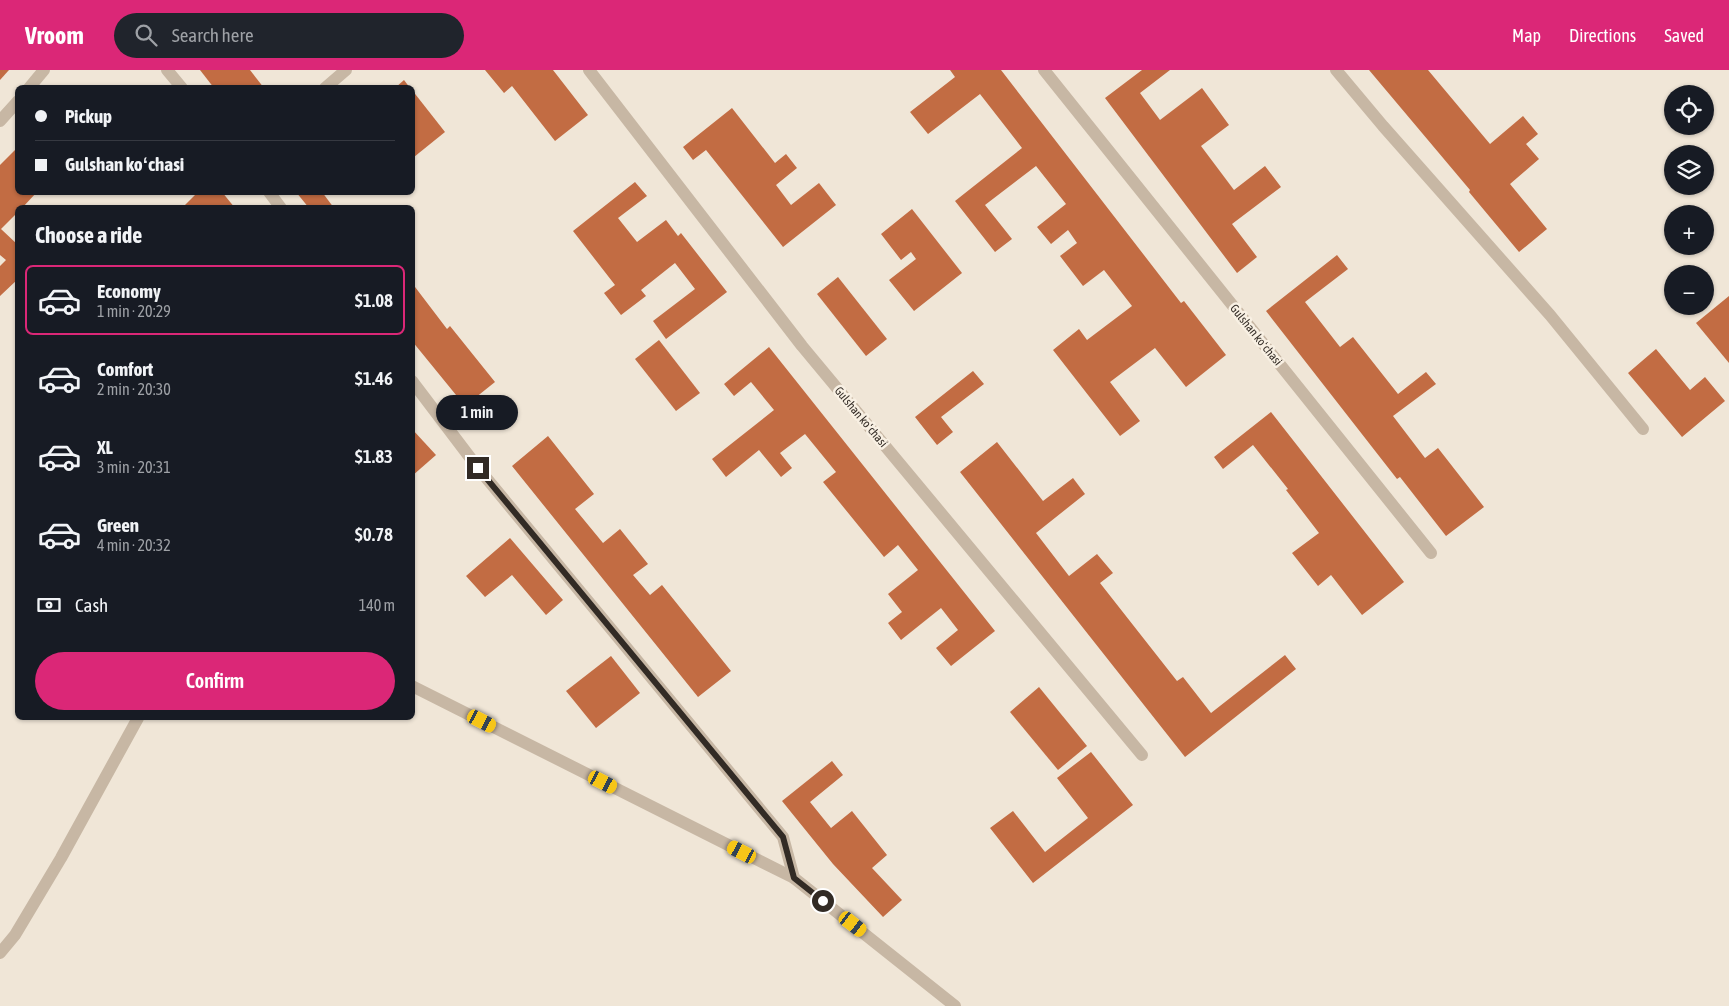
<!DOCTYPE html>
<meta charset="utf-8">
<style>
:root{--surface:#171b24;--page:#20242c;--text:#f1f3f6;--muted:#9ea1a6;--line:#363941;--accent:#db2777}
body{margin:0;font-family:"Asap Condensed",sans-serif;background:var(--page);color:var(--text);height:100vh;display:flex;flex-direction:column;font-size:19px;white-space:nowrap}
*{box-sizing:border-box;margin:0}
p{font-size:16px;color:var(--muted)}
.icon{flex:none;width:28px;height:28px;fill:none;stroke:currentColor;stroke-width:2;stroke-linecap:round;stroke-linejoin:round}
.map{position:relative;flex:1;overflow:hidden}
.side{position:absolute;left:15px;top:135px;width:400px;height:515px;display:flex;flex-direction:column;background:var(--surface);border-radius:8px;box-shadow:0 1px 4px #0004}
.side>*{flex:none}
.hud{position:absolute;left:15px;top:15px;width:400px;height:110px;border-radius:8px;box-shadow:0 1px 4px #0004;display:grid;align-content:center;height:110px;padding:0 20px;background:var(--surface)}
.buttons{position:absolute;left:1664px;top:15px;display:grid;gap:10px}
.buttons a{display:grid;place-items:center;width:50px;height:50px;border-radius:50%;background:var(--surface);box-shadow:0 1px 4px #0004;font-size:25px}
.end{position:absolute;width:22px;height:22px;margin:-11px;border:6px solid #322b25;background:#fff;box-shadow:0 0 0 2px #fff}
.from{border-radius:50%}
.bubble{position:absolute;height:35px;border-radius:18px;background:var(--surface);box-shadow:0 1px 4px #0004;font-size:16px;font-weight:600;line-height:35px;text-align:center}
.car{position:absolute;width:15px;height:30px;margin:-15px -8px;border-radius:6px;box-shadow:0 0 4px 1px #0007;background:linear-gradient(#f5c518 24%,#345 0 40%,#f5c518 0 76%,#345 0 86%,#f5c518 0)}
.hud b{display:flex;align-items:center;gap:18px;height:48px;font-size:19px}
.hud b+b{border-top:1px solid var(--line)}
.hud i{width:12px;height:12px;background:var(--text)}
ul{padding:0;list-style:none}
li{display:flex;align-items:center;gap:15px;height:70px;margin:0 10px 8px;padding:0 10px;border:2px solid transparent;border-radius:8px}
li div{flex:1}
li b{display:block;font-size:19px}
li em{font-style:normal;font-weight:600}
li.selected{border-color:var(--accent)}
li>.icon{width:45px;height:45px;stroke-width:1.5}
h2{padding:0 20px;font-size:22px;line-height:60px}
.pay{display:flex;align-items:center;gap:12px;height:55px;padding:0 20px;font-size:19px}
.pay p{margin-inline-start:auto}
.cta{display:flex;gap:10px;margin-top:auto;padding:10px 20px}
.cta a{flex:1;height:58px;border-radius:30px;background:var(--accent);color:#fff;font-size:20px;font-weight:600;line-height:58px;text-align:center}
header{display:flex;align-items:center;gap:30px;box-sizing:border-box;height:70px;padding:0 25px;background:var(--accent);color:#fff}
header strong{font-size:24px}
nav{display:flex;gap:28px;margin-inline-start:auto;font-size:18px}
.search{width:350px;height:45px;background:var(--page);display:flex;align-items:center;gap:12px;box-sizing:border-box;padding:0 18px;border-radius:28px;color:var(--muted);font-size:19px}
.map>svg:first-child{display:block}
</style>
<header>
<strong>Vroom</strong>
<div class="search"><svg class="icon" aria-label="search" viewBox="0 0 24 24"><circle cx="10" cy="10" r="6"/><path d="M15 15l6 6"/></svg>Search here</div>
<nav><a>Map</a><a>Directions</a><a>Saved</a></nav>
</header>
<div class="map">
<svg width="1729" height="936" viewBox="0 0 1729 936">
<rect width="100%" height="100%" fill="#f0e6d7"/>
<g fill="#c26c43">
<polygon points="0,0 9,0 0,10"/>
<polygon points="200,0 250,0 264,18 214,18"/>
<polygon points="485,0 553,0 588,45 555,71 512,16 504,23"/>
<polygon points="950,0 1001,0 1181,233 1184,231 1226,285 1186,317 1155,278 1110,312 1140,351 1120,366 1053,280 1079,259 1087,270 1132,236 1104,200 1083,216 1060,186 1077,173 1068,160 1051,174 1037,157 1066,134 1036,96 985,135 1012,169 995,182 955,131 1022,78 980,24 928,64 910,42 955,7"/>
<polygon points="1142,0 1170,0 1140,23 1160,50 1202,18 1229,55 1201,76 1234,120 1265,96 1281,117 1232,154 1257,187 1237,203 1105,28"/>
<polygon points="1369,0 1428,0 1490,74 1523,46 1538,64 1526,74 1539,89 1510,114 1547,159 1519,182 1469,122 1470,120"/>
<polygon points="404,10 410,18 395,18"/>
<polygon points="412,20 445,62 414,87 412,86"/>
<polygon points="732,38 775,93 786,84 797,98 776,115 791,135 819,113 836,135 783,177 706,80 693,90 683,77"/>
<polygon points="18,77 18,122 37,122 22,138 18,138 18,142 1,159 18,175 18,209 0,226 0,196 6,190 0,185 0,95"/>
<polygon points="635,112 647,126 618,148 637,172 666,150 678,166 681,163 727,222 666,269 653,251 695,219 675,193 641,220 646,226 621,245 604,223 615,215 573,161"/>
<polygon points="198,122 222,122 235,138 182,138"/>
<polygon points="296,122 322,122 334,138 309,138"/>
<polygon points="912,139 962,203 914,241 889,210 916,189 911,182 901,190 881,164"/>
<polygon points="1337,185 1348,199 1305,232 1340,277 1353,267 1398,324 1426,302 1436,314 1393,346 1425,388 1438,378 1484,437 1446,466 1400,407 1397,409 1266,241"/>
<polygon points="838,207 887,269 866,286 817,224"/>
<polygon points="412,213 447,259 450,256 495,312 465,336 412,271"/>
<polygon points="1729,226 1729,293 1696,253"/>
<polygon points="659,270 700,323 676,341 635,289"/>
<polygon points="769,277 995,561 951,596 936,578 958,560 941,538 901,570 888,553 902,542 888,524 918,500 898,475 884,487 823,412 836,402 805,364 780,383 792,398 781,407 759,380 726,407 712,389 774,340 751,312 734,326 724,314"/>
<polygon points="1656,279 1690,320 1705,307 1725,331 1682,367 1628,303"/>
<polygon points="973,301 984,314 941,347 953,362 937,375 915,347"/>
<polygon points="1271,342 1404,512 1362,545 1331,505 1318,516 1292,483 1319,463 1286,420 1288,419 1253,375 1223,399 1214,387"/>
<polygon points="412,359 436,385 412,406"/>
<polygon points="548,366 594,424 575,439 603,473 620,459 648,494 633,505 650,525 662,515 731,601 698,627 512,396"/>
<polygon points="997,372 1043,431 1073,408 1085,424 1036,463 1069,506 1097,484 1113,503 1100,513 1177,611 1183,607 1211,643 1285,585 1296,599 1185,687 960,402"/>
<polygon points="510,468 563,530 546,545 512,505 485,527 466,506"/>
<polygon points="611,586 640,623 596,658 566,621"/>
<polygon points="1039,617 1087,676 1058,700 1010,642"/>
<polygon points="1091,682 1133,735 1033,813 990,758 1013,741 1045,782 1088,748 1057,708"/>
<polygon points="832,691 843,705 810,732 831,758 852,741 887,785 872,798 902,830 883,847 833,794 782,731"/>
</g>
<g fill="none" stroke-linecap="round" stroke-linejoin="round">
<polyline stroke="#c7b7a4" stroke-width="12" points="0,883 15,865 61,788 138,648"/>
<g stroke="#c7b7a4" stroke-width="12">
<polyline points="167,0 182,18"/>
<polyline points="589,0 802,276 1142,685"/>
<polyline points="1044,0 1431,483"/>
<polyline points="1336,0 1383,56 1550,245 1643,359"/>
<polyline points="29,18 44,0"/>
<polyline points="325,18 346,0"/>
<polyline points="0,51 18,31"/>
<polyline points="269,122 281,138"/>
<polyline points="412,311 478,398 783,767 794,808"/>
<polyline points="412,616 794,808 955,936"/>
</g>
</g>
<g fill="none" stroke-linecap="round" stroke-linejoin="round">
<polyline stroke="#322b25" stroke-width="6" points="478,398 783,767 794,808 823,831"/>
</g>
<g text-anchor="middle" dominant-baseline="central" stroke-width="5" stroke-linejoin="round" paint-order="stroke">
<g font-size="12" fill="#322b25" stroke="#f8f0e3">
<text transform="translate(1256 265) rotate(51)">Gulshan koʻchasi</text>
<text transform="translate(861 347) rotate(50)">Gulshan koʻchasi</text>
</g>
</g>
</svg>
<div class="buttons">
<a><svg class="icon" aria-label="locate" viewBox="0 0 24 24"><circle cx="12" cy="12" r="6"/><path d="M12 2v4M12 18v4M2 12h4M18 12h4"/></svg></a>
<a><svg class="icon" aria-label="layers" viewBox="0 0 24 24"><path d="M12 4l9 5-9 5-9-5zM3 14l9 5 9-5"/></svg></a>
<a>+</a>
<a>−</a>
</div>
<i class="end from" style="left:823px;top:831px"></i>
<i class="end" style="left:478px;top:398px"></i>
<div class="bubble" style="left:436px;top:325px;width:82px">1 min</div>
<i class="car" style="left:482px;top:651px;rotate:117deg"></i>
<i class="car" style="left:603px;top:712px;rotate:117deg"></i>
<i class="car" style="left:742px;top:782px;rotate:297deg"></i>
<i class="car" style="left:853px;top:854px;rotate:128deg"></i>
<div class="hud">
<b><i class="from"></i>Pickup</b>
<b><i></i>Gulshan koʻchasi</b>
</div>
<section class="side">
<h2>Choose a ride</h2>
<ul>
<li class="selected"><svg class="icon" aria-label="car" viewBox="0 0 24 24"><path d="M5 17H2v-5l4-1 3-4h7l3 4 3 1v5h-3M9 17h6M6 11h13"/><circle cx="7" cy="17" r="2"/><circle cx="17" cy="17" r="2"/></svg><div><b>Economy</b><p>1 min · 20:29</p></div><em>$1.08</em></li>
<li><svg class="icon" aria-label="car" viewBox="0 0 24 24"><path d="M5 17H2v-5l4-1 3-4h7l3 4 3 1v5h-3M9 17h6M6 11h13"/><circle cx="7" cy="17" r="2"/><circle cx="17" cy="17" r="2"/></svg><div><b>Comfort</b><p>2 min · 20:30</p></div><em>$1.46</em></li>
<li><svg class="icon" aria-label="car" viewBox="0 0 24 24"><path d="M5 17H2v-5l4-1 3-4h7l3 4 3 1v5h-3M9 17h6M6 11h13"/><circle cx="7" cy="17" r="2"/><circle cx="17" cy="17" r="2"/></svg><div><b>XL</b><p>3 min · 20:31</p></div><em>$1.83</em></li>
<li><svg class="icon" aria-label="car" viewBox="0 0 24 24"><path d="M5 17H2v-5l4-1 3-4h7l3 4 3 1v5h-3M9 17h6M6 11h13"/><circle cx="7" cy="17" r="2"/><circle cx="17" cy="17" r="2"/></svg><div><b>Green</b><p>4 min · 20:32</p></div><em>$0.78</em></li>
</ul>
<div class="pay"><svg class="icon" aria-label="cash" viewBox="0 0 24 24"><path d="M3 7h18v10H3z"/><circle cx="12" cy="12" r="2"/></svg>Cash<p>140 m</p></div>
<div class="cta"><a>Confirm</a></div>
</section>
</div>
